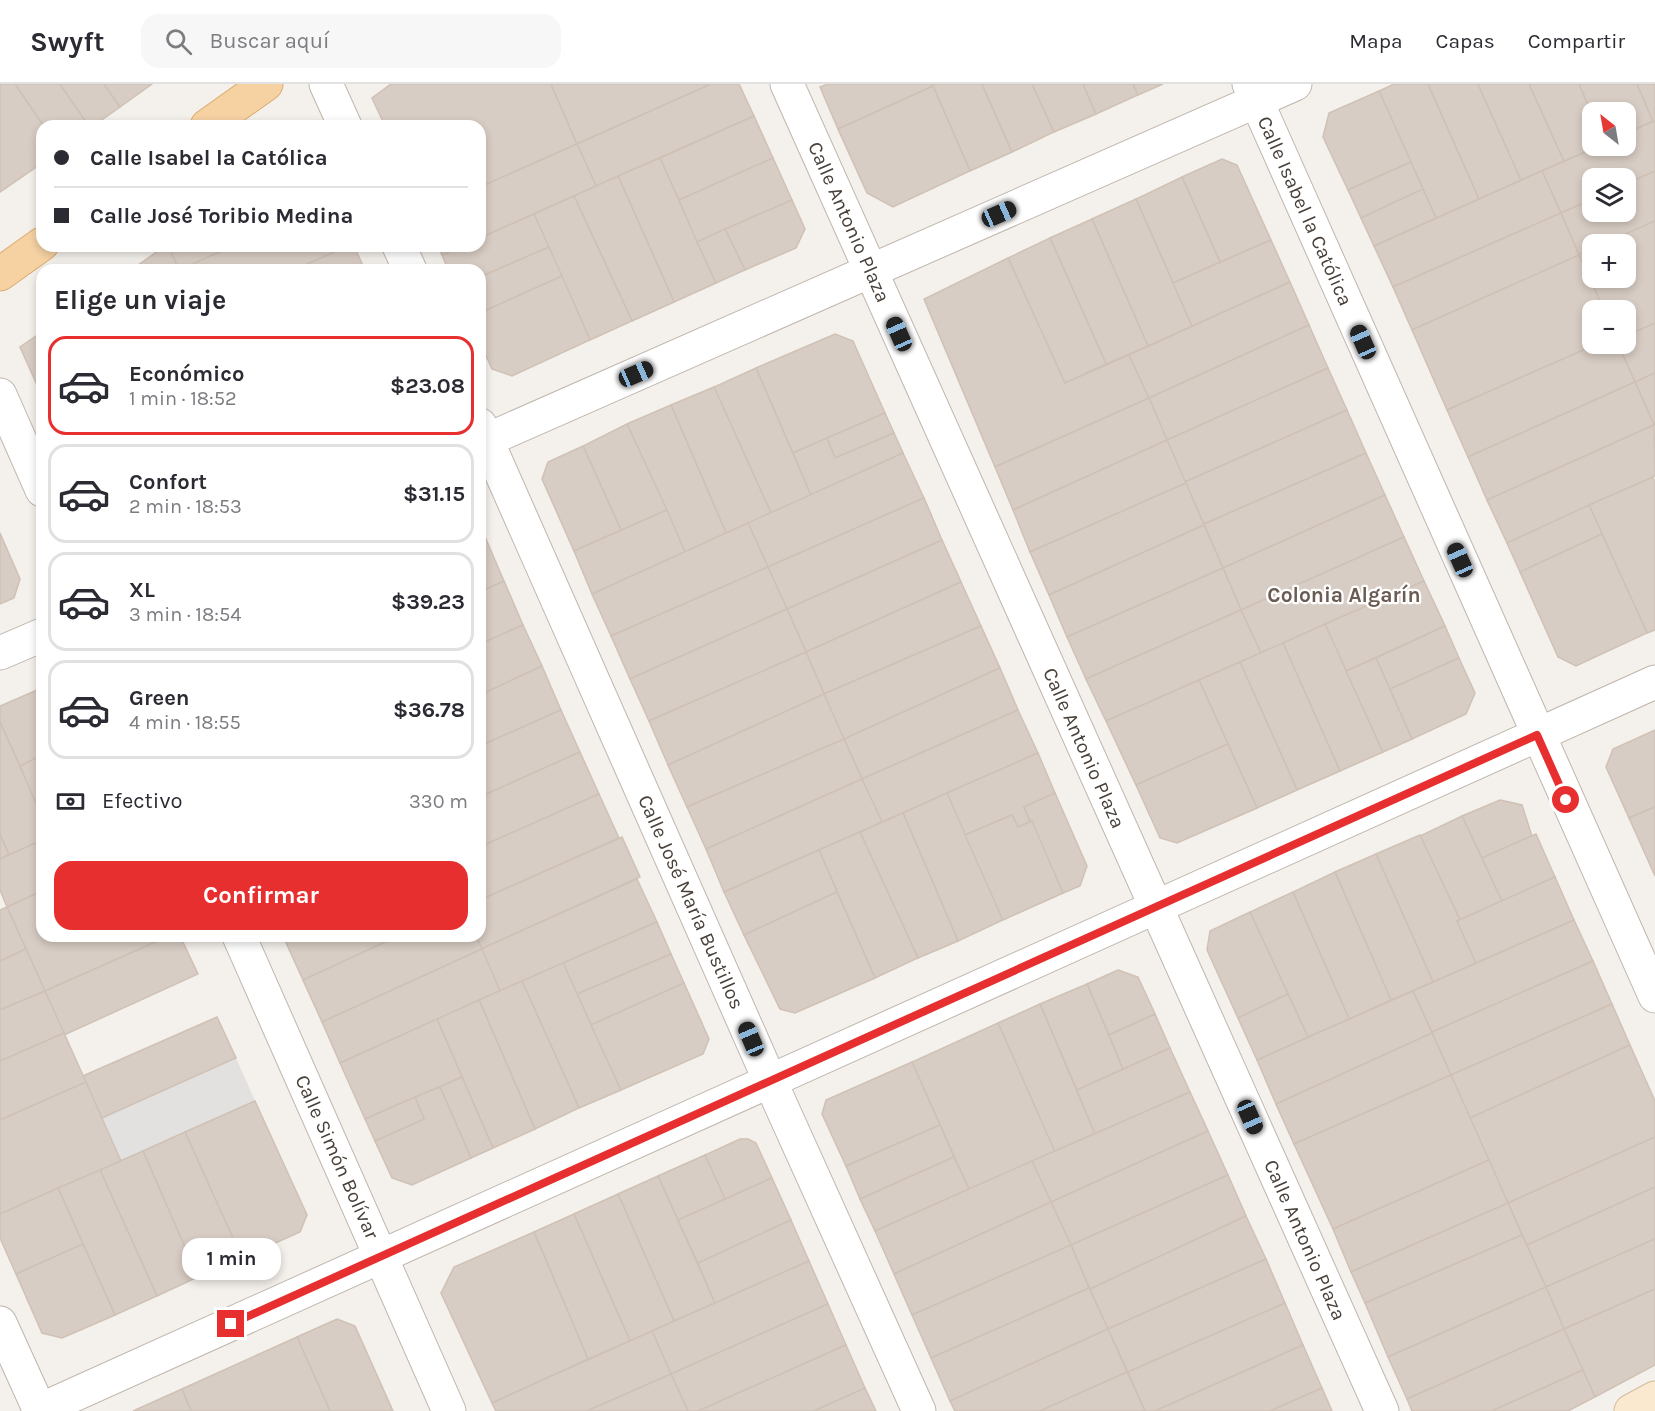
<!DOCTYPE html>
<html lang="es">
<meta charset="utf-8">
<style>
:root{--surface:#fff;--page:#f7f7f7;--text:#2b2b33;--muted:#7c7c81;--line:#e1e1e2;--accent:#e82f2f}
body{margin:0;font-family:Karla,sans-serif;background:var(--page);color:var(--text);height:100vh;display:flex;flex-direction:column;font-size:22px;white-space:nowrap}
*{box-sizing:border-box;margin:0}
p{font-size:20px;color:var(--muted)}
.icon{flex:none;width:33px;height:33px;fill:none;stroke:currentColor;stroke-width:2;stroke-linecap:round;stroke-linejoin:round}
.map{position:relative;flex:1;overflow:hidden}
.sheet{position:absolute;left:36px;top:180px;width:450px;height:678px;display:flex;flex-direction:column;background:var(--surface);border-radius:18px;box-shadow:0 3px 9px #0003}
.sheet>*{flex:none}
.banner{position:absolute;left:36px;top:36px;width:450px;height:132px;border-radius:18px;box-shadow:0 3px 9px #0003;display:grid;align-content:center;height:132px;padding:0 18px;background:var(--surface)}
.needle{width:39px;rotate:329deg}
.buttons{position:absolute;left:1582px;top:18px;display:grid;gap:12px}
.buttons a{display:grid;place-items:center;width:54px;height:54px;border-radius:12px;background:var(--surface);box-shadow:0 3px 9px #0003;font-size:30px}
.end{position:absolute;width:27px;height:27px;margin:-14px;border:8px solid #e82f2f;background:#fff;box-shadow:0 0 0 3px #fff}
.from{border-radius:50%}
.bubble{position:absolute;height:42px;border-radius:18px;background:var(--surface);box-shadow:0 3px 9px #0003;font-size:20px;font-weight:700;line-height:42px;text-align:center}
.car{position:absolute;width:18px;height:36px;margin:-18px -9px;border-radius:8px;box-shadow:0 0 4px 2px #0007;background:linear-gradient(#222 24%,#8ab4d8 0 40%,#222 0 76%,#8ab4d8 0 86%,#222 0)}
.banner b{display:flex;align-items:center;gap:21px;height:57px;font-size:22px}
.banner b+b{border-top:2px solid var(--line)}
.banner i{width:15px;height:15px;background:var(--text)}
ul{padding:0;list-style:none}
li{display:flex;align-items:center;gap:18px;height:99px;margin:0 12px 9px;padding:0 6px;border:3px solid var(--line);border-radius:18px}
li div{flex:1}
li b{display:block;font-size:22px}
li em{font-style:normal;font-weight:700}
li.current{border-color:var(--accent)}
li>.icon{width:54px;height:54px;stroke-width:1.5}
h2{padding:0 18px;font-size:27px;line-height:72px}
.pay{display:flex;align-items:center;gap:15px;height:66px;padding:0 18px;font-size:22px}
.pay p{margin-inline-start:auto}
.primary-button{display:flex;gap:12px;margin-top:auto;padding:12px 18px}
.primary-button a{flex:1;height:69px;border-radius:18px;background:var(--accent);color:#fff;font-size:24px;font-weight:700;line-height:69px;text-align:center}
header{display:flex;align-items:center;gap:36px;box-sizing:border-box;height:84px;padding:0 30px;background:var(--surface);border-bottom:2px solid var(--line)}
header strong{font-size:28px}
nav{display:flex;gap:33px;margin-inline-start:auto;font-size:21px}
.search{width:420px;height:54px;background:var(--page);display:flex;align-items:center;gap:15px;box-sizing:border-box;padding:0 21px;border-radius:18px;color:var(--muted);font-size:22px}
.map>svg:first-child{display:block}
</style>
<header>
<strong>Swyft</strong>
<div class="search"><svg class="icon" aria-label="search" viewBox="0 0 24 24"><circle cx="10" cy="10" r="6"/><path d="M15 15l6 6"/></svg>Buscar aquí</div>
<nav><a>Mapa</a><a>Capas</a><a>Compartir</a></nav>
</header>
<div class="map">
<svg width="1655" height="1327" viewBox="0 0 1655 1327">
<rect width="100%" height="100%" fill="#f4f0eb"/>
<polygon fill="#e3e1df" points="236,974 255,1017 121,1077 102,1034"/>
<g fill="#d8cdc4" stroke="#cfc1b5" stroke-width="1.5">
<polygon points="0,0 15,0 44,42 42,79 0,108"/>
<polygon points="15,0 60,0 89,42 44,42"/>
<polygon points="60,0 104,0 120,23 93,42 89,42"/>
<polygon points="104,0 152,0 120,23"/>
<polygon points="391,0 551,0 577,60 480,103 480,42 385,42 372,14"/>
<polygon points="551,0 711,0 577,60"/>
<polygon points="711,0 739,0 754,32 596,102 577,60"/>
<polygon points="828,0 932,0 933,2 838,45 820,3"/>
<polygon points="932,0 982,0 1012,68 970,87"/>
<polygon points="982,0 1032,0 1054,48 1012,68"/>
<polygon points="1032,0 1083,0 1096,30 1054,48"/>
<polygon points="1083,0 1133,0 1138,11 1096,30"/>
<polygon points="1133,0 1163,0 1138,11"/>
<polygon points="1394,0 1428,0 1479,115 1436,134 1379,7"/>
<polygon points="1428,0 1478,0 1521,96 1479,115"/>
<polygon points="1478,0 1529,0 1564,77 1521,96"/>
<polygon points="1529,0 1579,0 1593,32 1593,62 1599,62 1564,77"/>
<polygon points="1579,0 1637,0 1653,37 1626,49 1626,28 1593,28 1593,32"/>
<polygon points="1637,0 1655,0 1655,37 1653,37"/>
<polygon points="933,2 970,87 893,123 867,109 838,45"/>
<polygon points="1379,7 1411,78 1348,106 1323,53 1329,29"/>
<polygon points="754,32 773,74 679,116 660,74"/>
<polygon points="1655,37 1655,87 1626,100 1626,94 1593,94 1593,115 1561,129 1542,87 1599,62 1626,62 1626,49"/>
<polygon points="577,60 596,102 480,154 480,103"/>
<polygon points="660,74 716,199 674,218 618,92"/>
<polygon points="773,74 792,116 697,158 679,116"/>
<polygon points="1222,75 1237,81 1271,156 1220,178 1182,93"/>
<polygon points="1411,78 1423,105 1361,134 1348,106"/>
<polygon points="1542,87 1561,129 1393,203 1374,162"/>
<polygon points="1655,87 1655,137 1603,160 1593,160 1593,165 1579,171 1561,129 1593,115 1593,128 1626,128 1626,100"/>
<polygon points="618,92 674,218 632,237 574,112"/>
<polygon points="1182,93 1220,178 1173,199 1136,115"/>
<polygon points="1423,105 1436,134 1374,162 1361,134"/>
<polygon points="574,112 632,237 590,256 534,130"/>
<polygon points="1136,115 1192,242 1148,262 1092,135"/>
<polygon points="792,116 805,145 796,164 745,186 725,145"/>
<polygon points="1561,129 1579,171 1412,246 1393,203"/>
<polygon points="534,130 549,163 480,193 480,186 448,186 442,171 463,162 480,162 480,154"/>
<polygon points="1092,135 1148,262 1106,280 1050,154"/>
<polygon points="1655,137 1655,239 1626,252 1626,226 1604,226 1579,171 1593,165 1593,194 1626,194 1626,160 1603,160"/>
<polygon points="725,145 745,186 716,199 697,158"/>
<polygon points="1050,154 1106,280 1065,299 1008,174"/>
<polygon points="1271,156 1290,198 1192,242 1173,199"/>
<polygon points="165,162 169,162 179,186 131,186"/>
<polygon points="169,162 233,162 179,186"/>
<polygon points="233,162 348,162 294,186 179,186"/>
<polygon points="348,162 354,162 365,186 294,186"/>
<polygon points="438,162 463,162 442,171"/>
<polygon points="549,163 562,192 480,229 480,193"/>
<polygon points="1579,171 1604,226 1593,226 1593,260 1597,260 1447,326 1412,246"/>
<polygon points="1008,174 1065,299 1129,271 1149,314 995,383 924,215"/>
<polygon points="562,192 590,256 512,292 492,285 480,258 480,229"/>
<polygon points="1290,198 1309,241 1149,314 1129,271"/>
<polygon points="1655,239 1655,289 1635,298 1618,260 1626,260 1626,252"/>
<polygon points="1309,241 1328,284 1167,356 1149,314"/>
<polygon points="42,248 42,298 37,301 20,263"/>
<polygon points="835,250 853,257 885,329 793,369 756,284"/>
<polygon points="1597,260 1618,260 1635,298 1468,373 1447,326"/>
<polygon points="756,284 811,411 771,429 714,303"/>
<polygon points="1328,284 1347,326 1185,398 1167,356"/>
<polygon points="1655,289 1655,341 1654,341 1635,298"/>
<polygon points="1635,298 1654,341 1487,416 1468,373"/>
<polygon points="714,303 771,429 726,449 671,321"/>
<polygon points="1149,314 1167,356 1013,426 995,383"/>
<polygon points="671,321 726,449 685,468 627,340"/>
<polygon points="1347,326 1366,369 1204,440 1185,398"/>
<polygon points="885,329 894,349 835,374 827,354"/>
<polygon points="627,340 667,426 621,446 583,362"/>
<polygon points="1654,341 1655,392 1507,459 1487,416"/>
<polygon points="894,349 903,369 811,411 793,369 827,354 835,374"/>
<polygon points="1167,356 1186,399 1030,468 1013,426"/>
<polygon points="583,362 621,446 574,467 542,395 548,378"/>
<polygon points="903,369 924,414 768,483 748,439"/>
<polygon points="1366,369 1385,411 1223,484 1204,440"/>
<polygon points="1653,393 1655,399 1655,546 1647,549 1589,421"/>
<polygon points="1186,399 1204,441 1049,511 1030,468"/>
<polygon points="1385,411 1404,453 1241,526 1223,484"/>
<polygon points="924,414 942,456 787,525 768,483"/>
<polygon points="1589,421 1602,450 1520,488 1507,459"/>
<polygon points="667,426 685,468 592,510 574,467"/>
<polygon points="748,439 768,483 611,552 592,510"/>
<polygon points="480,441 504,497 480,508"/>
<polygon points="1204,441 1223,484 1067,553 1049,511"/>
<polygon points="0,449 20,495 14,514 0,520"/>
<polygon points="1602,450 1647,549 1576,582 1558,573 1520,488"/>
<polygon points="1404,453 1424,497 1261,569 1241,526"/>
<polygon points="942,456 961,498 806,568 787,525"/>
<polygon points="768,483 787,525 630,595 611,552"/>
<polygon points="1223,484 1241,526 1086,595 1067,553"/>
<polygon points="504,497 523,541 480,560 480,508"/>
<polygon points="1424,497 1445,542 1346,587 1325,540"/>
<polygon points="961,498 981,542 824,610 806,568"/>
<polygon points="787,525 806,568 649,637 630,595"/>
<polygon points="1241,526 1261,569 1106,637 1086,595"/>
<polygon points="1325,540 1383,668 1340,687 1283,559"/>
<polygon points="523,541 542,582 480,611 480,560"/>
<polygon points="981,542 1000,584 844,655 824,610"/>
<polygon points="1445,542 1459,574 1390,605 1376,574"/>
<polygon points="1283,559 1340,687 1297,706 1240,578"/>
<polygon points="806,568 824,610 668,681 649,637"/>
<polygon points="1376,574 1412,655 1383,668 1346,587"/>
<polygon points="1459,574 1475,609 1466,630 1412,655 1390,605"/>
<polygon points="1240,578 1297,706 1257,724 1199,596"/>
<polygon points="542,582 561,626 480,662 480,611"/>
<polygon points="1000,584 1018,626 862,695 844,655"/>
<polygon points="1199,596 1228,660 1136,701 1106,637"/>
<polygon points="42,604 42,671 20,682 0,638 0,622"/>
<polygon points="824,610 844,655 687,723 668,681"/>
<polygon points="561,626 580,668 480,713 480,662"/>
<polygon points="1018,626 1038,669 882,738 862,695"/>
<polygon points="0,638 42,732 42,756 9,771 0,750"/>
<polygon points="1655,646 1655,723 1629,734 1606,683 1613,665"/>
<polygon points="844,655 862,695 706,765 687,723"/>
<polygon points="1228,660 1257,724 1177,759 1160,754 1136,701"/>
<polygon points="580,668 599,710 480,763 480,713"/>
<polygon points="1038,669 1055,709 1024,723 1030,738 1018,743 1012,731 965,751 947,709"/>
<polygon points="42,671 42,713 35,717 20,682"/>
<polygon points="862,695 882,738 724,808 706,765"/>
<polygon points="947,709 1003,836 958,857 903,729"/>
<polygon points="1055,709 1087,782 1080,802 1063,809 1024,723"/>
<polygon points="599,710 619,754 480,816 480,763"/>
<polygon points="1500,716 1522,721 1532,752 1482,774 1462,732"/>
<polygon points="1655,723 1655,792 1629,734"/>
<polygon points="903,729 958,857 918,874 860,748"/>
<polygon points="1012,731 1018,743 1032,737 1063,809 1003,836 965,751"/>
<polygon points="1462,732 1502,817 1460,836 1420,752"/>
<polygon points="860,748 918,874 875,894 819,766"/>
<polygon points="0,750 9,771 0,775"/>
<polygon points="1536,750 1555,793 1502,817 1482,774"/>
<polygon points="1420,751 1460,836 1457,837 1476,879 1433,898 1376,770"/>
<polygon points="622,753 640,793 481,865 476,852 480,852 480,816"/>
<polygon points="42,756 42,807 7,823 0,806 0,775"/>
<polygon points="819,766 837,808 744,851 724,808"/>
<polygon points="1376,770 1433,898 1391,916 1335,788"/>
<polygon points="1335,788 1391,916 1349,935 1293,808"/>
<polygon points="1555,793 1574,836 1476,879 1457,837"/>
<polygon points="637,795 657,838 500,907 481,865"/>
<polygon points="42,807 42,852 169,852 45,907 7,823"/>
<polygon points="837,808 875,894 795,929 780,925 744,851"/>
<polygon points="1293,808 1349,935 1308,953 1250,828"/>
<polygon points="7,823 26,865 0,877 0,826"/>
<polygon points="1250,828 1288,910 1238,934 1207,866 1210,847"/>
<polygon points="1574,836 1593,877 1432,948 1413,907"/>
<polygon points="657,838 671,870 577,910 563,879"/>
<polygon points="169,852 180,852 198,890 64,951 45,907"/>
<polygon points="283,852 398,852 303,896"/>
<polygon points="398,852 476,852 482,865 322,938 303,896"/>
<polygon points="26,865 45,907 0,926 0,877"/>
<polygon points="482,865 500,907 340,979 322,938"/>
<polygon points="671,870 684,899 591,941 577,910"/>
<polygon points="1593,877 1612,920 1451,991 1432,948"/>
<polygon points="563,879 621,1006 579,1024 522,897"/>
<polygon points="1118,886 1138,893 1155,930 1109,951 1087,900"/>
<polygon points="522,897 579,1024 535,1045 479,916"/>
<polygon points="684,899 709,955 703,970 621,1006 591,941"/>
<polygon points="1087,900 1123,985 1077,1006 1040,920"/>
<polygon points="45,907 64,949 0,977 0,926"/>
<polygon points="1413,907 1432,949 1276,1020 1257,976"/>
<polygon points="1288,910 1308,953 1257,976 1238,934"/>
<polygon points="479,916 535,1045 493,1064 437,935"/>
<polygon points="1040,920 1095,1050 1055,1068 998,939"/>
<polygon points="1612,920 1630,961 1470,1034 1451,991"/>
<polygon points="1155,930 1170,964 1123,985 1109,951"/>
<polygon points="217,933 236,974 102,1034 83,992"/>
<polygon points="437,935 462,993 365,1035 340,979"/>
<polygon points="998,939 1055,1068 969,1105 912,978"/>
<polygon points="64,949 86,998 0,1036 0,977"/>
<polygon points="1432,949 1451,991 1294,1060 1276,1020"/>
<polygon points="1630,961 1655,1017 1655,1053 1508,1119 1470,1034"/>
<polygon points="1170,964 1190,1008 1095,1050 1077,1006"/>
<polygon points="912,978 940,1041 846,1082 822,1030 826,1016"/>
<polygon points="1451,991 1489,1076 1333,1145 1294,1060"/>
<polygon points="462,993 493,1064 471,1074 440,1003"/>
<polygon points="86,998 121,1077 0,1130 0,1036"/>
<polygon points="440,1003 471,1074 412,1101 392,1094 375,1057 424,1035 415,1013"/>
<polygon points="1190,1008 1208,1047 1051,1118 1032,1077"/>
<polygon points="415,1013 424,1035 375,1057 365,1035"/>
<polygon points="255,1017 307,1131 300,1148 242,1174 185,1048"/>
<polygon points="940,1041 954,1073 860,1115 846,1082"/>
<polygon points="1208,1047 1228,1091 1071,1161 1051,1118"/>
<polygon points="185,1048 242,1174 198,1193 143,1067"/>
<polygon points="1655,1053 1655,1103 1527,1161 1508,1119"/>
<polygon points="740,1055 748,1055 756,1059 772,1094 725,1115 705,1071"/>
<polygon points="143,1067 198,1193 157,1212 100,1086"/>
<polygon points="705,1071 725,1115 678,1136 658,1092"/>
<polygon points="954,1073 969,1105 875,1147 860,1115"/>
<polygon points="1489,1076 1508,1119 1351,1188 1333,1145"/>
<polygon points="1032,1077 1051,1118 894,1190 875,1147"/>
<polygon points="100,1086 157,1212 115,1231 58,1104"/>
<polygon points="1228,1091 1246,1132 1090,1205 1071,1161"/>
<polygon points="658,1092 715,1219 674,1237 618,1110"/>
<polygon points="772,1094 791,1136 698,1179 678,1136"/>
<polygon points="1655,1103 1655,1155 1546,1203 1527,1161"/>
<polygon points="58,1104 83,1160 16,1190 0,1154 0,1130"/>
<polygon points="618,1110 674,1237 630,1257 574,1130"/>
<polygon points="1051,1118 1071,1161 912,1231 894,1190"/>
<polygon points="1508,1119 1522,1151 1365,1219 1351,1188"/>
<polygon points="574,1130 630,1257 588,1275 534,1148"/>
<polygon points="1246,1132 1266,1175 1108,1245 1090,1205"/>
<polygon points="791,1136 809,1177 715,1219 698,1179"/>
<polygon points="534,1148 588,1275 492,1319 441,1209 454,1183"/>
<polygon points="1522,1151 1546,1203 1388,1273 1365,1219"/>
<polygon points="1655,1155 1655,1205 1564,1245 1546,1203"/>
<polygon points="83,1160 115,1231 62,1254 42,1249 16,1190"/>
<polygon points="1071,1161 1089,1204 931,1274 912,1231"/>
<polygon points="1266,1175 1285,1219 1128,1288 1108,1245"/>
<polygon points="809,1177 828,1220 671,1290 652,1247"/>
<polygon points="1546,1203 1564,1245 1407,1315 1388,1273"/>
<polygon points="1089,1204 1108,1245 950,1317 931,1274"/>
<polygon points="1655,1205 1655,1281 1595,1313 1564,1245"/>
<polygon points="1285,1219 1303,1261 1155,1327 1145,1327 1128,1288"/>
<polygon points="828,1220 846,1261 698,1327 688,1327 671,1290"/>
<polygon points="337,1235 355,1242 393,1327 330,1327 297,1253"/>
<polygon points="1108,1245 1127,1288 1040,1327 955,1327 950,1317"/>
<polygon points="1564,1245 1583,1286 1492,1327 1412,1327 1407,1315"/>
<polygon points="652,1247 671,1290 587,1327 496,1327 492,1319"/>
<polygon points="297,1253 330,1327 191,1327 182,1305"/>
<polygon points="846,1261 865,1304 814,1327 698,1327"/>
<polygon points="1303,1261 1322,1304 1270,1327 1155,1327"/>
<polygon points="1583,1286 1595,1313 1568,1327 1492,1327"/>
<polygon points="1127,1288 1145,1327 1040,1327"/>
<polygon points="671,1290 688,1327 587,1327"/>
<polygon points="865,1304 876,1327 814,1327"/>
<polygon points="1322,1304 1332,1327 1270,1327"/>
<polygon points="182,1305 191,1327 133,1327"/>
</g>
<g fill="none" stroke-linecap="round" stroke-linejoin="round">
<defs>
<g id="minor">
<polyline points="326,0 345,42"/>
<polyline points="787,0 1382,1327"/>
<polyline points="399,162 410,186"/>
<polyline points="480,341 770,997 919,1327"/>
<polyline points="480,359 1295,0"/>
<polyline points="0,569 42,551"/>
<polyline points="0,1239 40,1327"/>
<polyline points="38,1327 1655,598"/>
</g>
<g id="tertiary">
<polyline points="1249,0 1655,912"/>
<polyline points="0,311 42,406"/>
<polyline points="239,852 449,1327"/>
</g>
<polyline id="secondary" points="1631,1327 1655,1314"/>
<g id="primary">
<polyline points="207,42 266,0"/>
<polyline points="0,190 42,160"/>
</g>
</defs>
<use href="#minor" stroke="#bfb6ae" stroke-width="35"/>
<use href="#tertiary" stroke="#bfb6ae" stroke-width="35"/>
<use href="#secondary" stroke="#d0bb9f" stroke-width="35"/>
<use href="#primary" stroke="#daac73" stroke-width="35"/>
<use href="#minor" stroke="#fff" stroke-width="33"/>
<use href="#tertiary" stroke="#fff" stroke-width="33"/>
<use href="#secondary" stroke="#fae9cf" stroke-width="33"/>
<use href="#primary" stroke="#f6d2a3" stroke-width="33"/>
</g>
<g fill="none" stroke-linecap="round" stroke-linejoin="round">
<polyline stroke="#e82f2f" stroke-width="8" points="231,1240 1537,651 1566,716"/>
</g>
<g text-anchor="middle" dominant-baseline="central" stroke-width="4.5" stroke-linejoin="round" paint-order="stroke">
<g font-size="20" fill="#484039" stroke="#fff">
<text transform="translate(1305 127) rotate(66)">Calle Isabel la Católica</text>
<text transform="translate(849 138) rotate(66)">Calle Antonio Plaza</text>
<text transform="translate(1084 664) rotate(66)">Calle Antonio Plaza</text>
<text transform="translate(691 818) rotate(66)">Calle José María Bustillos</text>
<text transform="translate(337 1073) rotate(66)">Calle Simón Bolívar</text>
<text transform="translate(1305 1156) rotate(66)">Calle Antonio Plaza</text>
</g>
<g font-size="21" font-weight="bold" fill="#6a5c52" stroke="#fff">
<text x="1344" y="511">Colonia Algarín</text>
</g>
</g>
</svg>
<div class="buttons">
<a><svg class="needle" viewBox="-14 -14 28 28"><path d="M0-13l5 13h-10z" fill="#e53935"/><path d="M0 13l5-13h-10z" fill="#7c7c81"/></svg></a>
<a><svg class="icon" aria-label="layers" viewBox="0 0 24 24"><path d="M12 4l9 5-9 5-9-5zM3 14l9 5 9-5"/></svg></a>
<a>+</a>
<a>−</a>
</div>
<i class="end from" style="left:1566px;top:716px"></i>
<i class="end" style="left:231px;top:1240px"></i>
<div class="bubble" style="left:182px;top:1154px;width:99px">1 min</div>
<i class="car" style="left:999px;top:130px;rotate:66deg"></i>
<i class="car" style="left:899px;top:250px;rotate:336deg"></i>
<i class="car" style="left:1363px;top:258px;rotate:336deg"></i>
<i class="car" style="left:636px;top:290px;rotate:66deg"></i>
<i class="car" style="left:1460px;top:476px;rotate:336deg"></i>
<i class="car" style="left:751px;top:955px;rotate:337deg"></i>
<i class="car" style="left:1250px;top:1033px;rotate:156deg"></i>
<div class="banner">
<b><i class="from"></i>Calle Isabel la Católica</b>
<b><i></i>Calle José Toribio Medina</b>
</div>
<section class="sheet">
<h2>Elige un viaje</h2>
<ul>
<li class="current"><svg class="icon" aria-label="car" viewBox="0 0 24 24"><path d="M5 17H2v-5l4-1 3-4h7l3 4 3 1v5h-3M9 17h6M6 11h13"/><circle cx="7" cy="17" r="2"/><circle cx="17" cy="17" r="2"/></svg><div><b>Económico</b><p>1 min · 18:52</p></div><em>$23.08</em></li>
<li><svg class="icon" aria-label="car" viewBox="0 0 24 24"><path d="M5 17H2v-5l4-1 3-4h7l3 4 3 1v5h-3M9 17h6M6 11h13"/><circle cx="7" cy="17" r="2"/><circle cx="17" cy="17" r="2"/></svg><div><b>Confort</b><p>2 min · 18:53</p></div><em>$31.15</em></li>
<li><svg class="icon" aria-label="car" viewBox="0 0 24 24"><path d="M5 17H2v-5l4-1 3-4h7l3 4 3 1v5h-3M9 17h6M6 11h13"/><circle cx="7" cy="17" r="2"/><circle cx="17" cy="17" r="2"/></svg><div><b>XL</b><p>3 min · 18:54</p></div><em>$39.23</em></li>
<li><svg class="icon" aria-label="car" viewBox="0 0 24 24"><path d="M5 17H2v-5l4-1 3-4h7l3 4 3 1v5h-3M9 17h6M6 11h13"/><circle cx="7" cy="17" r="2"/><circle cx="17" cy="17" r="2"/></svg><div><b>Green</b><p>4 min · 18:55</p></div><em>$36.78</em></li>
</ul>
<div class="pay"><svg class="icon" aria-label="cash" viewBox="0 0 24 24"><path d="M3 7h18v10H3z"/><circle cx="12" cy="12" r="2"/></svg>Efectivo<p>330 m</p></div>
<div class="primary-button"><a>Confirmar</a></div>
</section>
</div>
